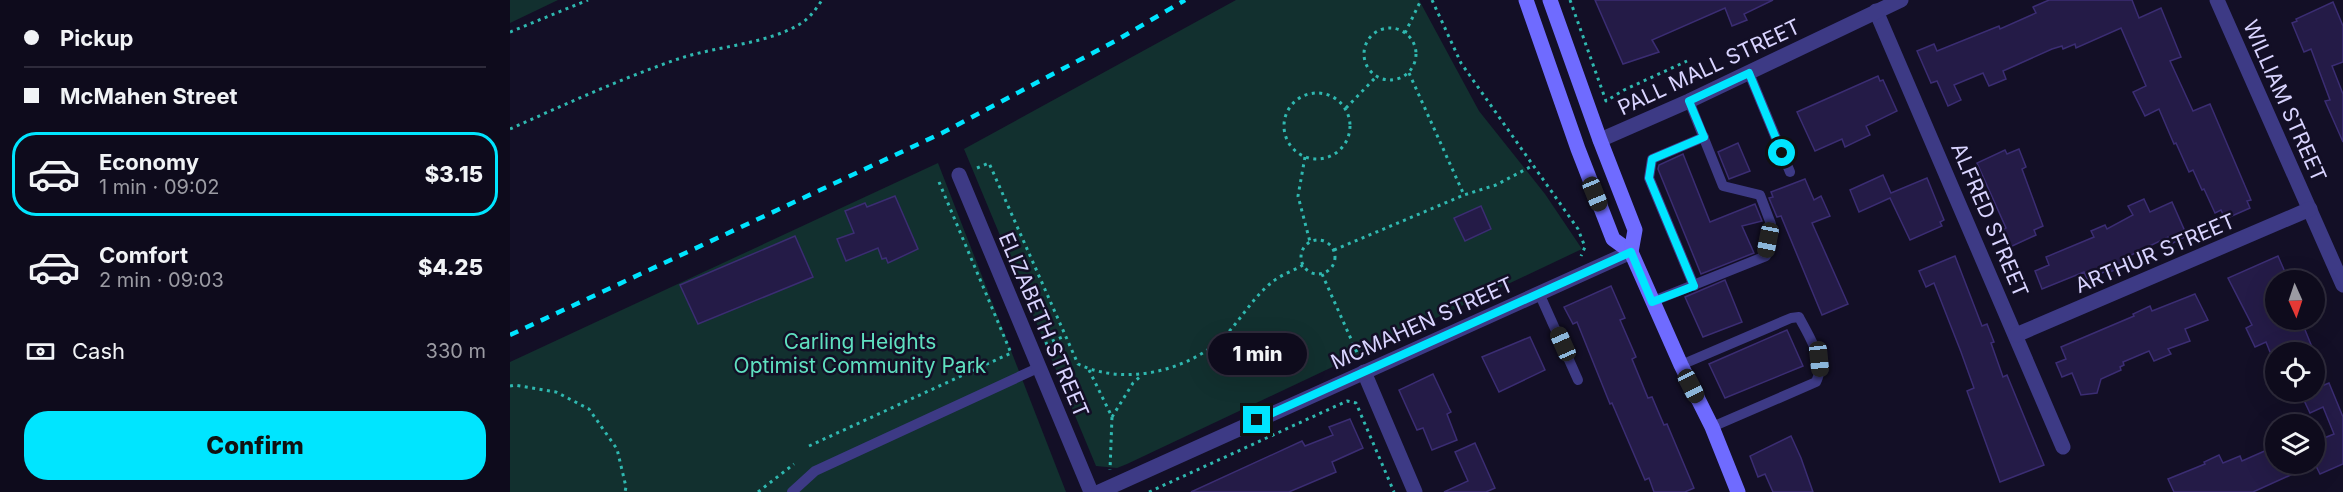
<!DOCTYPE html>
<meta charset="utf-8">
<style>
:root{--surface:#0e0b1c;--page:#171425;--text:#f1f3f6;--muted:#9b9ba3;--line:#2e2b3b;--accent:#00e5ff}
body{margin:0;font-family:Inter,sans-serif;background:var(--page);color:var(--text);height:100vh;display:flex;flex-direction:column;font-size:22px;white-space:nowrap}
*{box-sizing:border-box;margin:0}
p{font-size:20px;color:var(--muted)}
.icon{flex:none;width:33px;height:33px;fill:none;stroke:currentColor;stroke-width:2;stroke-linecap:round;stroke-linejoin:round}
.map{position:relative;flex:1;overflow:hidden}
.side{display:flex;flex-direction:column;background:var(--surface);width:510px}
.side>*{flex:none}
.guide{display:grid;align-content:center;height:132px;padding:0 24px;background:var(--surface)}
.needle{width:39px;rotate:177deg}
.fabs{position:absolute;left:1755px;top:270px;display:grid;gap:12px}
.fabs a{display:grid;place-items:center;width:60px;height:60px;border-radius:50%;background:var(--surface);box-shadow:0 6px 24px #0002,0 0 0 2px var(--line);font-size:30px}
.end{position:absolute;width:27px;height:27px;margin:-14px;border:8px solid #00e5ff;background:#111;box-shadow:0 0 0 3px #111}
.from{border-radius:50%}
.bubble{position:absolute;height:42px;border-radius:21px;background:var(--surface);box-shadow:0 6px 24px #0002,0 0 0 2px var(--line);font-size:20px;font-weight:800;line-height:42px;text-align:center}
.car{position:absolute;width:18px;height:36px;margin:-18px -9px;border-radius:8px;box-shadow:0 0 4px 2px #0007;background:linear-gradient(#222 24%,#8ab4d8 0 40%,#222 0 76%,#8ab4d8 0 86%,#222 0)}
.guide b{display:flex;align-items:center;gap:21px;height:57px;font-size:22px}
.guide b+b{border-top:2px solid var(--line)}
.guide i{width:15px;height:15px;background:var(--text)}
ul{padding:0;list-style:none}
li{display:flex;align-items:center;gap:18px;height:84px;margin:0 12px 9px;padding:0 12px;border:3px solid transparent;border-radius:24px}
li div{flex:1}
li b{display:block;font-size:22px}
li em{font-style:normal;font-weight:800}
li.selected{border-color:var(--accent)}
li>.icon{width:54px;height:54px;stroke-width:1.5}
.pay{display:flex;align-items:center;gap:15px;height:66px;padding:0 24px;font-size:22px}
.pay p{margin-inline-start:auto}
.primary-button{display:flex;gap:12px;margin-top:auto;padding:12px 24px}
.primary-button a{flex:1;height:69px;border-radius:24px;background:var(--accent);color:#111;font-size:24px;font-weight:800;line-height:69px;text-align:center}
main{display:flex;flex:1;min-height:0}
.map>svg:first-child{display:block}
</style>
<main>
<section class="side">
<div class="guide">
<b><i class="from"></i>Pickup</b>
<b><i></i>McMahen Street</b>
</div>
<ul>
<li class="selected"><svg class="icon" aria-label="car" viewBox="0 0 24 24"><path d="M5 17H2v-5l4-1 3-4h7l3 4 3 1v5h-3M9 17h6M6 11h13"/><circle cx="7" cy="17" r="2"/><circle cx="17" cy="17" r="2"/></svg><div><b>Economy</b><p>1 min · 09:02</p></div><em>$3.15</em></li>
<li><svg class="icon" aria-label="car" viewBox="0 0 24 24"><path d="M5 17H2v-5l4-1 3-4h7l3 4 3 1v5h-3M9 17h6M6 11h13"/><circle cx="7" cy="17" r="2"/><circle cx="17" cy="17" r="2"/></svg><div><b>Comfort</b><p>2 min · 09:03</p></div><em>$4.25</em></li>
</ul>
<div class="pay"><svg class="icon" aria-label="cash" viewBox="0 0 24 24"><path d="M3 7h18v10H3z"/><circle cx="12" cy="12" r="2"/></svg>Cash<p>330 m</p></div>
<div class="primary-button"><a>Confirm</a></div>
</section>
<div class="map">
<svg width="1833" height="492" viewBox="0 0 1833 492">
<rect width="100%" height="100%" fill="#130f26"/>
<g fill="#12302f">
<polygon points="0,0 48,0 0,23"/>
<polygon points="726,0 909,0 969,111 1035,194 1072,249 617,464 607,468 586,466 454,149"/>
<polygon points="428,163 556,492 0,492 0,362"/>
</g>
<g fill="#241b47" stroke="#3b2d73" stroke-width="1.5">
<polygon points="1085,0 1263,0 1234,14 1237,20 1222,26 1215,8 1142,40 1149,52 1113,64"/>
<polygon points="1539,0 1622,0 1629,18 1651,8 1671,57 1660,61 1683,111 1700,104 1741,200 1737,201 1740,208 1715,219 1711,210 1705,213 1694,189 1692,190 1683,170 1679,172 1666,143 1664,144 1649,109 1635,116 1623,92 1636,86 1611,28 1566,48 1565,44 1553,49 1552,46 1542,49 1493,71 1496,79 1479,86 1473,73 1444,85 1451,100 1438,106 1427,81 1421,83 1407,51 1424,44 1427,51 1489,26 1490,29 1526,13 1523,7"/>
<polygon points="1823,2 1833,26 1833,62 1822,66 1833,94 1833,142 1815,101 1820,100 1801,49 1794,52 1782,23 1787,21 1786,19"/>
<polygon points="1368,76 1370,81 1373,80 1387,111 1356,126 1360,135 1335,147 1332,139 1305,151 1287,112"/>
<polygon points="1228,143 1240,171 1219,179 1208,152"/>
<polygon points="1509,149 1516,167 1512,169 1533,226 1524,230 1526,235 1500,247 1492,230 1496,228 1467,163 1495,150 1497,154"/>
<polygon points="1173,154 1200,222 1245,204 1252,221 1232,226 1244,253 1191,274 1148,169 1149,165"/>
<polygon points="1373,175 1381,193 1417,178 1434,220 1430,222 1432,226 1400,240 1380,198 1349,212 1340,190"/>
<polygon points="1295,179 1304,200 1311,196 1320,216 1302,223 1338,304 1312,315 1271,216 1267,217 1259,198 1263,197 1261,192"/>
<polygon points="385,196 408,249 378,263 376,258 372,259 368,248 336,261 327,239 344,233 335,211 355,203 357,207"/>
<polygon points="1634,199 1640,212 1662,202 1677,236 1661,244 1658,237 1615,258 1618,264 1600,272 1599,270 1577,279 1574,272 1532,289 1525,271 1539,265 1536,257 1584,237 1581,231 1595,225 1597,229 1623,215 1618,206"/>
<polygon points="971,206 981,229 955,241 944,218"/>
<polygon points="285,236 303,277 188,324 170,285"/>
<polygon points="1445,256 1472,326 1477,324 1484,342 1481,343 1493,377 1497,375 1534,465 1490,482 1457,391 1464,388 1451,352 1424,283 1416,287 1409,271"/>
<polygon points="1768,256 1775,272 1766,276 1766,320 1791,320 1804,352 1760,352 1756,342 1745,347 1736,328 1742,325 1718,278"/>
<polygon points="1215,280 1232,322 1193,337 1175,297"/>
<polygon points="1101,286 1115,318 1110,320 1126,357 1122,359 1138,398 1142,397 1154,425 1157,424 1184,488 1175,492 1144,492 1139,478 1135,480 1102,403 1100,404 1067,322 1063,324 1054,307"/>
<polygon points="1685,294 1698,320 1675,329 1680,341 1658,349 1661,354 1644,361 1639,351 1613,362 1614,365 1610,367 1611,370 1591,379 1587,393 1571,395 1562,373 1552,377 1546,363 1556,359 1551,347 1624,316 1623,314 1640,306 1642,311"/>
<polygon points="1277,330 1293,366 1215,398 1199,364"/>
<polygon points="1020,337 1035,370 989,392 972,357"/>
<polygon points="923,374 939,408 941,412 937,414 947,440 922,450 913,428 907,430 889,390"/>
<polygon points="1819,383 1833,417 1833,464 1810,474 1804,462 1804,442 1824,434 1813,407 1800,413 1791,394 1804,392 1804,389"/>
<polygon points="840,419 853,448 822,462 826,472 779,492 681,492 792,441 795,446 823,435 819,427"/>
<polygon points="1281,436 1291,458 1303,492 1263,492 1255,474 1248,477 1240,456"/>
<polygon points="965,443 985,488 976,492 934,492 958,481 945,452"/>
<polygon points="1766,446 1766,464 1805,464 1743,492 1664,492 1658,479 1695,464 1694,462 1709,455 1713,463 1730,456 1732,461"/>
</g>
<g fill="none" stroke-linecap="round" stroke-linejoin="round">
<g stroke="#2fb8b0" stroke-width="3" stroke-dasharray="3 4.5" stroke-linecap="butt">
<polyline points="922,0 951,63 1068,229 1075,247 1071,256"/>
<polyline points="1060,0 1096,101 1114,90 1177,61"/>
<circle cx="880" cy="54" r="26"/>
<polyline points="0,32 78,0"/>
<polyline points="895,33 911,0"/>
<polyline points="899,73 954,195 986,185 1022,166"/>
<circle cx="807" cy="126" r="33"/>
<polyline points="836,108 866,77"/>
<path d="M0,129C56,104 112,78 171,58C208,46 257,44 290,24C300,18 306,9 312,0"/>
<polyline points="795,157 788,196 800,242"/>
<path d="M467,168L479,163L568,364C612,385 668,373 706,344C727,327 740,300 761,283C770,275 783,271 793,265"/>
<circle cx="808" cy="257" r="17"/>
<polyline points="824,250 954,195"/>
<polyline points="812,274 849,357"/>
<polyline points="535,344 555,336"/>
<polyline points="579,370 602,417 600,470"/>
<polyline points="0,386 5,385 46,392 79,409 107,449 116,487 115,492"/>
<polyline points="602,417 623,383 632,375"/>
<polyline points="299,446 501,353 429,182"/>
<polyline points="248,492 284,464"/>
<polyline points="639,492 837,401 846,403 884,492"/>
</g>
<g stroke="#3d3a85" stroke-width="10">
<polyline points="1239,73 1280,172"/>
<polyline points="1184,286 1139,178 1142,159 1194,137"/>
<polyline points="1029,293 1068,380"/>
<polyline points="1141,302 1256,256 1261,224 1250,195 1213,186 1179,101"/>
<path d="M1171,365L1281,318L1289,317C1298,335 1317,362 1306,382L1202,427"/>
<polyline points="282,492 305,471 530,367"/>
</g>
<g stroke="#3d3a85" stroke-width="15">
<polyline points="1707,0 1833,285"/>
<polyline points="1366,11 1553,447"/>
<polyline points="1090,140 1179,101 1391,0"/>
<polyline points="449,175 581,492"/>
<polyline points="1506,335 1800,209"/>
<polyline points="854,372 905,492"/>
<polyline points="589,492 1121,252"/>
</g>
<g stroke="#6f6bff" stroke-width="15">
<polyline points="1016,0 1068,149 1103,239 1121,252 1171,365 1202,427 1228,492"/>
<polyline points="1040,0 1090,140 1125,230 1121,252"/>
</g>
<polyline stroke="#00e5ff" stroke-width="4.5" stroke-dasharray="9 8" stroke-linecap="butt" points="0,335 432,133 607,40 675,0"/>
</g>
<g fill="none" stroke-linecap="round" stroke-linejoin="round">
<polyline stroke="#00e5ff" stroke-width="8" points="747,420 1121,252 1142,302 1184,286 1139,178 1142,159 1194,137 1179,101 1239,73 1272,153"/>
</g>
<g text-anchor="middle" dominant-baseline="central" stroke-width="5" stroke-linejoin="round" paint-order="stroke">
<g font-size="21" fill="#d9d4ff" stroke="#130f26">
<text transform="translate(1199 67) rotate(-25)">PALL MALL STREET</text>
<text transform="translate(1775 101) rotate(66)">WILLIAM STREET</text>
<text transform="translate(1480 220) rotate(67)">ALFRED STREET</text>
<text transform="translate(1645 253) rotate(-23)">ARTHUR STREET</text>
<text transform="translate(912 323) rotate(-24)">MCMAHEN STREET</text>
<text transform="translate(534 325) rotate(67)">ELIZABETH STREET</text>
</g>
<g font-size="21" fill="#5fe0c0" stroke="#130f26">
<text x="350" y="341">Carling Heights<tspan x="350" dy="24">Optimist Community Park</tspan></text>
</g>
</g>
</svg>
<div class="fabs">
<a><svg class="needle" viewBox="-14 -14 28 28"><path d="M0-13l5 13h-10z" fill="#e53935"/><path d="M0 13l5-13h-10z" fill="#9b9ba3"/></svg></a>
<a><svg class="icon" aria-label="locate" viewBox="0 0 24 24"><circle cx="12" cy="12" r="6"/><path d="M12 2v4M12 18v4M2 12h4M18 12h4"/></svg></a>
<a><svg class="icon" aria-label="layers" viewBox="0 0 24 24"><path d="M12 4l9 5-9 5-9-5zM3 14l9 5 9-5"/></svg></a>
</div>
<i class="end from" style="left:1272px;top:153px"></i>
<i class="end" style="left:747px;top:420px"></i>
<div class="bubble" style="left:698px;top:333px;width:99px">1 min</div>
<i class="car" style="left:1085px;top:194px;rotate:158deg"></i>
<i class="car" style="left:1258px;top:240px;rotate:191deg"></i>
<i class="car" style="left:1053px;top:344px;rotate:336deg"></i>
<i class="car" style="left:1309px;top:359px;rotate:174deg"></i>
<i class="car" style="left:1181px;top:386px;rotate:153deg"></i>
</div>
</main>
